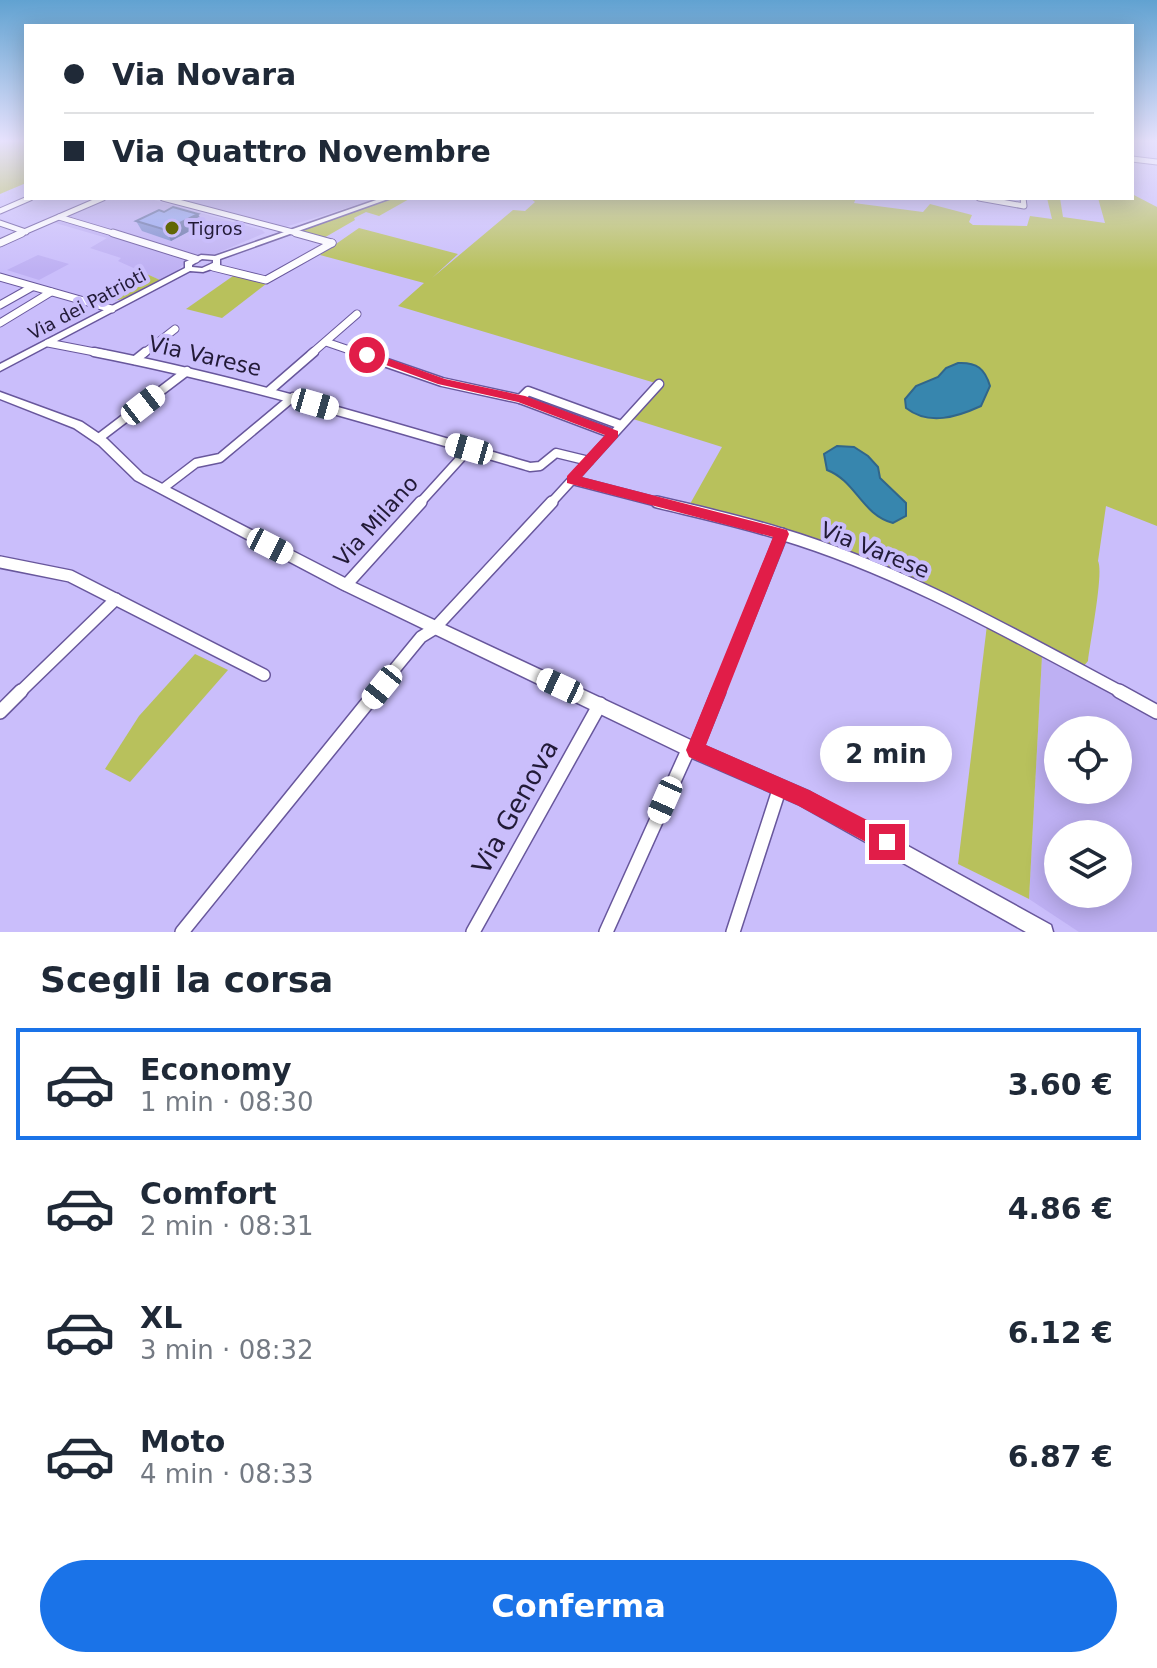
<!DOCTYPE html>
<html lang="it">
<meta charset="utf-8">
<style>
:root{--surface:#fff;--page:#f2f2f3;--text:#1f2937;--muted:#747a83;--line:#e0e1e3;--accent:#1a73e8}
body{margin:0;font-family:"DejaVu Sans",sans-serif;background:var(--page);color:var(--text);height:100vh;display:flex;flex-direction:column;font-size:30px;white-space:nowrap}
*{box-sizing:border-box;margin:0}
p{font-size:26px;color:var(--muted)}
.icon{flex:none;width:44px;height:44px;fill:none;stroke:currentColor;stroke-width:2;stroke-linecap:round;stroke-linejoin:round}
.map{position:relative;height:932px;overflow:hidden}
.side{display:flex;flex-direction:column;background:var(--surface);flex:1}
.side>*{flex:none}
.top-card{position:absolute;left:24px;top:24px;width:1110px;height:176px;border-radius:0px;box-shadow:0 4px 20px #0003;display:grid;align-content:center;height:176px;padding:0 40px;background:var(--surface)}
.fabs{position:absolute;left:1044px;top:716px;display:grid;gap:16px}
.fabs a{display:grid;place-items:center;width:88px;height:88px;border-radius:50%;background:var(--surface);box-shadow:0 4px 20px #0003;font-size:40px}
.end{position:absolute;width:36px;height:36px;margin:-18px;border:10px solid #e11d48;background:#fff;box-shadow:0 0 0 4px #fff}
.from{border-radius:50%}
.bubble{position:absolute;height:56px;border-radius:28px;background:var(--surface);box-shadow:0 4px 20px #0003;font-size:26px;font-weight:700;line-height:56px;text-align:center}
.car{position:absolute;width:24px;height:48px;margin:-24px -12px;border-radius:10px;box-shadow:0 0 6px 2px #0007;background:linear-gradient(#fff 24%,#345 0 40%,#fff 0 76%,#345 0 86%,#fff 0)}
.top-card b{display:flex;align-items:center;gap:28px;height:76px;font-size:30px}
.top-card b+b{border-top:2px solid var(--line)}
.top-card i{width:20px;height:20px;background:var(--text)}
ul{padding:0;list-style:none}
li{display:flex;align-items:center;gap:24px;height:112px;margin:0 16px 12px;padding:0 24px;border:4px solid transparent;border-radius:0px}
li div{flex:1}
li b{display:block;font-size:30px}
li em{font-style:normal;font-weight:700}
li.active{border-color:var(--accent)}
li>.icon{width:72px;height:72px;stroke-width:1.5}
h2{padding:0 40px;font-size:36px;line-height:96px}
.cta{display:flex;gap:16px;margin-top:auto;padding:16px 40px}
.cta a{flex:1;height:92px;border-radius:48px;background:var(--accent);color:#fff;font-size:32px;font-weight:700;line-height:92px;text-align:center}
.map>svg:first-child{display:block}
</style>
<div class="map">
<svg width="1157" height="932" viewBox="0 0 1157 932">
<rect width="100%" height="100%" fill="#cabefb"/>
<g fill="#beb0f3" fill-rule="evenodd">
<polygon points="108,198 147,198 262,230 265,233 215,254 190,258 177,271 160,280 118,261 121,258 90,248 107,238 52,222"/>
<polygon points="171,198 379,198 282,228"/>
<polygon points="38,255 69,264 39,280 7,270"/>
<path d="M1042,656L1157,719V932H1079L1029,899ZM1058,730H1118V790H1058ZM1058,834H1118V894H1058Z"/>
</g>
<g fill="#b8c15c">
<polygon points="0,141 26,141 26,183 0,194"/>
<path d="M1132,194L1157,207V526L1106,506L1098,561C1104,572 1090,643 1088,661L1083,667L903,573L776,526L690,504L722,447L633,419L662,385L398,306L424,283L320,255L359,228L458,254L432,278L513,210L525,211L535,202L530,198H856L854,203L923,212L930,204L972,215L969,222L973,225L1027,226L1030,216L1052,219L1047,198H1060L1063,217L1105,223L1098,198H1132Z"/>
<polygon points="394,198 411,198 379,216 366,212 354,218 355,220 322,239 296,231"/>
<path d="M138,270L160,280C131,294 120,308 87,297Z"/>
<polygon points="233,276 266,284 222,318 186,309"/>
<polygon points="987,625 1042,656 1029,899 958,864"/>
<polygon points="195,654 228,670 130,782 105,769 139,716"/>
</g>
<g fill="#3786ae" stroke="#31668a" stroke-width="2">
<path d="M958,363C977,362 985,369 990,386L981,406C957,417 929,426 906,408L905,399L916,386L938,377L946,368Z"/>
<path d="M837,446L854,447L868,456L878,467L880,478L906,503V516L893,523C862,515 856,481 827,470L824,454Z"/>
</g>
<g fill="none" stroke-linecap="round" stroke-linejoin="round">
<defs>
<g id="minor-far4">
<polyline points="1132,159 1157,162"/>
<polyline points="163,198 304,235"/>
<polyline points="979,198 1024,206 1023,198"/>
<polyline points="0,211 30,198"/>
<polyline points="59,217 119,235"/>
<polyline points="0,223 26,232"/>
<polyline points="17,235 103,198"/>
</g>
<g id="minor-far3">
<polyline points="113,233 196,259"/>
<polyline points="296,233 332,243"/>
<polyline points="0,243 22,233"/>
<polyline points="213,267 266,280 332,243"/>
<polyline points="0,277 112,309"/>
<polyline points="0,305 32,287"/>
<polyline points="0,323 51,292"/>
<polyline points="326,342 361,354"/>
<polyline points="48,343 105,354"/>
<polyline points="143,354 175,329"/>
<polyline points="311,354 357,314"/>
</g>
<g id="minor-far2">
<path d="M94,352C242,381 385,424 530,467L540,466L556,453L589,461L572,480L665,504"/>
<polyline points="355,352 442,382 520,399 613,434"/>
<polyline points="135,360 145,352"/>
<polyline points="269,391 314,352"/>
<polyline points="520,399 528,391 621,425"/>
<polyline points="99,438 187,371"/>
<polyline points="589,461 659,384"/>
<polyline points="162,489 196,463 220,458 293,397"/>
<polyline points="419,504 469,449"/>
<polyline points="550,504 572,480"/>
</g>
<g id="minor-far1">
<path d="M657,502C698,512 740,521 781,534C901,570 1012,634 1123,693"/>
<polyline points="0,562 70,576 264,675"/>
<polyline points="346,585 421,502"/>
<polyline points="19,693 116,599"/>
<polyline points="375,693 421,637 434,629 552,502"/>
<polyline points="718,693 782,534"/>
</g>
<g id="minor">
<polyline points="1119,691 1157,712"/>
<polyline points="0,712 21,691"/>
<polyline points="695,750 719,691"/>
<polyline points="182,932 377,691"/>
<polyline points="473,932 600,704"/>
<polyline points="606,932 689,748"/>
<polyline points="733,932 780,787"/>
</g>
<g id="tertiary">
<path d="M382,198H391L220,259V266L203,272L190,271L0,371V364L185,268V262L201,255L215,256ZM202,259L213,260V263L202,268L192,267V265Z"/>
<polygon points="0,392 82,422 107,439 143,474 351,581 695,742 810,792 1051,925 1053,932 1026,932 798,804 683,754 341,589 135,480 99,445 74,428 0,399"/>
</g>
</defs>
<use href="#minor-far4" stroke="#68579c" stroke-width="7"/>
<use href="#minor-far3" stroke="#68579c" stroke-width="9"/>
<use href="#minor-far2" stroke="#68579c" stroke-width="11"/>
<use href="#minor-far1" stroke="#68579c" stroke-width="14"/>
<use href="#minor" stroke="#68579c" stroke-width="16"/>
<use href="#tertiary" stroke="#68579c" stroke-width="3"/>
<use href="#minor-far4" stroke="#fff" stroke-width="5"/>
<use href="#minor-far3" stroke="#fff" stroke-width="7"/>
<use href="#minor-far2" stroke="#fff" stroke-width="8"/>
<use href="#minor-far1" stroke="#fff" stroke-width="11"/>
<use href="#minor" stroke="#fff" stroke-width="13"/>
<use href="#tertiary" fill="#fff" fill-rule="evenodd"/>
</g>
<polygon fill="#7f8ecd" points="164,212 198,214 203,224 171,241 142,231 136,221"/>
<polygon fill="#6874a7" points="198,214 203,224 171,241 166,230"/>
<polygon fill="#94a5ee" stroke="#6874a7" stroke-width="2" points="173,207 198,214 166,230 136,221 159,210 164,212"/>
<linearGradient id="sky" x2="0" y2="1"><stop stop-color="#61a2d1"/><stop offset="0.52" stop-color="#e7e2fd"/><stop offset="1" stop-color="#e7e2fd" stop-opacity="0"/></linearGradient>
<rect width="1157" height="271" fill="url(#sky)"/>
<polygon fill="#e11d48" points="367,351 445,379 525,396 618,431 618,437 582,477 787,530 789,534 706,745 811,791 894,834 897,842 894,849 887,852 879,849 797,805 689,757 686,750 773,537 567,483 567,476 605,435 518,402 438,384 364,357 362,355"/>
<circle fill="#626706" stroke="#cabefb" stroke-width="3" cx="172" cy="228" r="8"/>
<g text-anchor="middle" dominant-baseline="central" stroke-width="8" stroke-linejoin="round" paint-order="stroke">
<g font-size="18" fill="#221a37" stroke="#cabefb" text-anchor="start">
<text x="188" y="228">Tigros</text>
</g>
<g font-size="18" fill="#221a37" stroke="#cabefb">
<text transform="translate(87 304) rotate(-28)">Via dei Patrioti</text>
</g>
<g font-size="22" fill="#221a37" stroke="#cabefb">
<text transform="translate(205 356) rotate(13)">Via Varese</text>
<text transform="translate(376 521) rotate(-48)">Via Milano</text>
<text transform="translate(875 550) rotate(22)">Via Varese</text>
</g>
<g font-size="26" fill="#221a37" stroke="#cabefb">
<text transform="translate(515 807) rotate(-61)">Via Genova</text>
</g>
</g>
</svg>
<div class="fabs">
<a><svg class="icon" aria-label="locate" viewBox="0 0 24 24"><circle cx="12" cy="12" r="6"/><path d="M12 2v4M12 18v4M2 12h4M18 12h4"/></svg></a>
<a><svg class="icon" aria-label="layers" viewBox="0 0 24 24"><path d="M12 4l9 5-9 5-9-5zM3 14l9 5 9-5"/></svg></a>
</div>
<i class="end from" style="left:367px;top:355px"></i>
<i class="end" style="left:887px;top:842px"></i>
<div class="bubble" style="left:820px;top:726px;width:132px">2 min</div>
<i class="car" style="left:315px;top:404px;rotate:106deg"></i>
<i class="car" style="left:143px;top:405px;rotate:52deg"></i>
<i class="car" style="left:469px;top:449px;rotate:286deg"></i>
<i class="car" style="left:270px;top:546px;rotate:117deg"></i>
<i class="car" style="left:560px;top:686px;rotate:295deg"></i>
<i class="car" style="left:382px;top:687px;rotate:219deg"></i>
<i class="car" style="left:665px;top:800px;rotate:204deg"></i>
<div class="top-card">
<b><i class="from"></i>Via Novara</b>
<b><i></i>Via Quattro Novembre</b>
</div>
</div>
<section class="side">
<h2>Scegli la corsa</h2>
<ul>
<li class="active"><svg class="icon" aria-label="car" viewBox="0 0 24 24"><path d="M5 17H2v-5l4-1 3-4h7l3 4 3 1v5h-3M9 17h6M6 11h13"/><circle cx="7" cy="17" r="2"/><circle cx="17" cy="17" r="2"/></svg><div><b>Economy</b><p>1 min · 08:30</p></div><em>3.60 €</em></li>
<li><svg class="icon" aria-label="car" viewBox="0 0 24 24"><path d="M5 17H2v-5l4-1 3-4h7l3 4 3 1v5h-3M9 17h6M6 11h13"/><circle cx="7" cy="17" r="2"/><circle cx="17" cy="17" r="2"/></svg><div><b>Comfort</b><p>2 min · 08:31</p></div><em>4.86 €</em></li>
<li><svg class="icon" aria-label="car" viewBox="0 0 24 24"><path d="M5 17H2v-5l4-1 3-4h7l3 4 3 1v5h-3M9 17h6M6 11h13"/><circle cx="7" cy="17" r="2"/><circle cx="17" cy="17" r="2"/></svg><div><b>XL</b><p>3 min · 08:32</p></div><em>6.12 €</em></li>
<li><svg class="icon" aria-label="car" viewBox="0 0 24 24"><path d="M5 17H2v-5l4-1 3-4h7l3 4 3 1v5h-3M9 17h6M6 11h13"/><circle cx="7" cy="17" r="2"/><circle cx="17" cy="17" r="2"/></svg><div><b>Moto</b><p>4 min · 08:33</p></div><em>6.87 €</em></li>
</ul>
<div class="cta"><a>Conferma</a></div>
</section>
